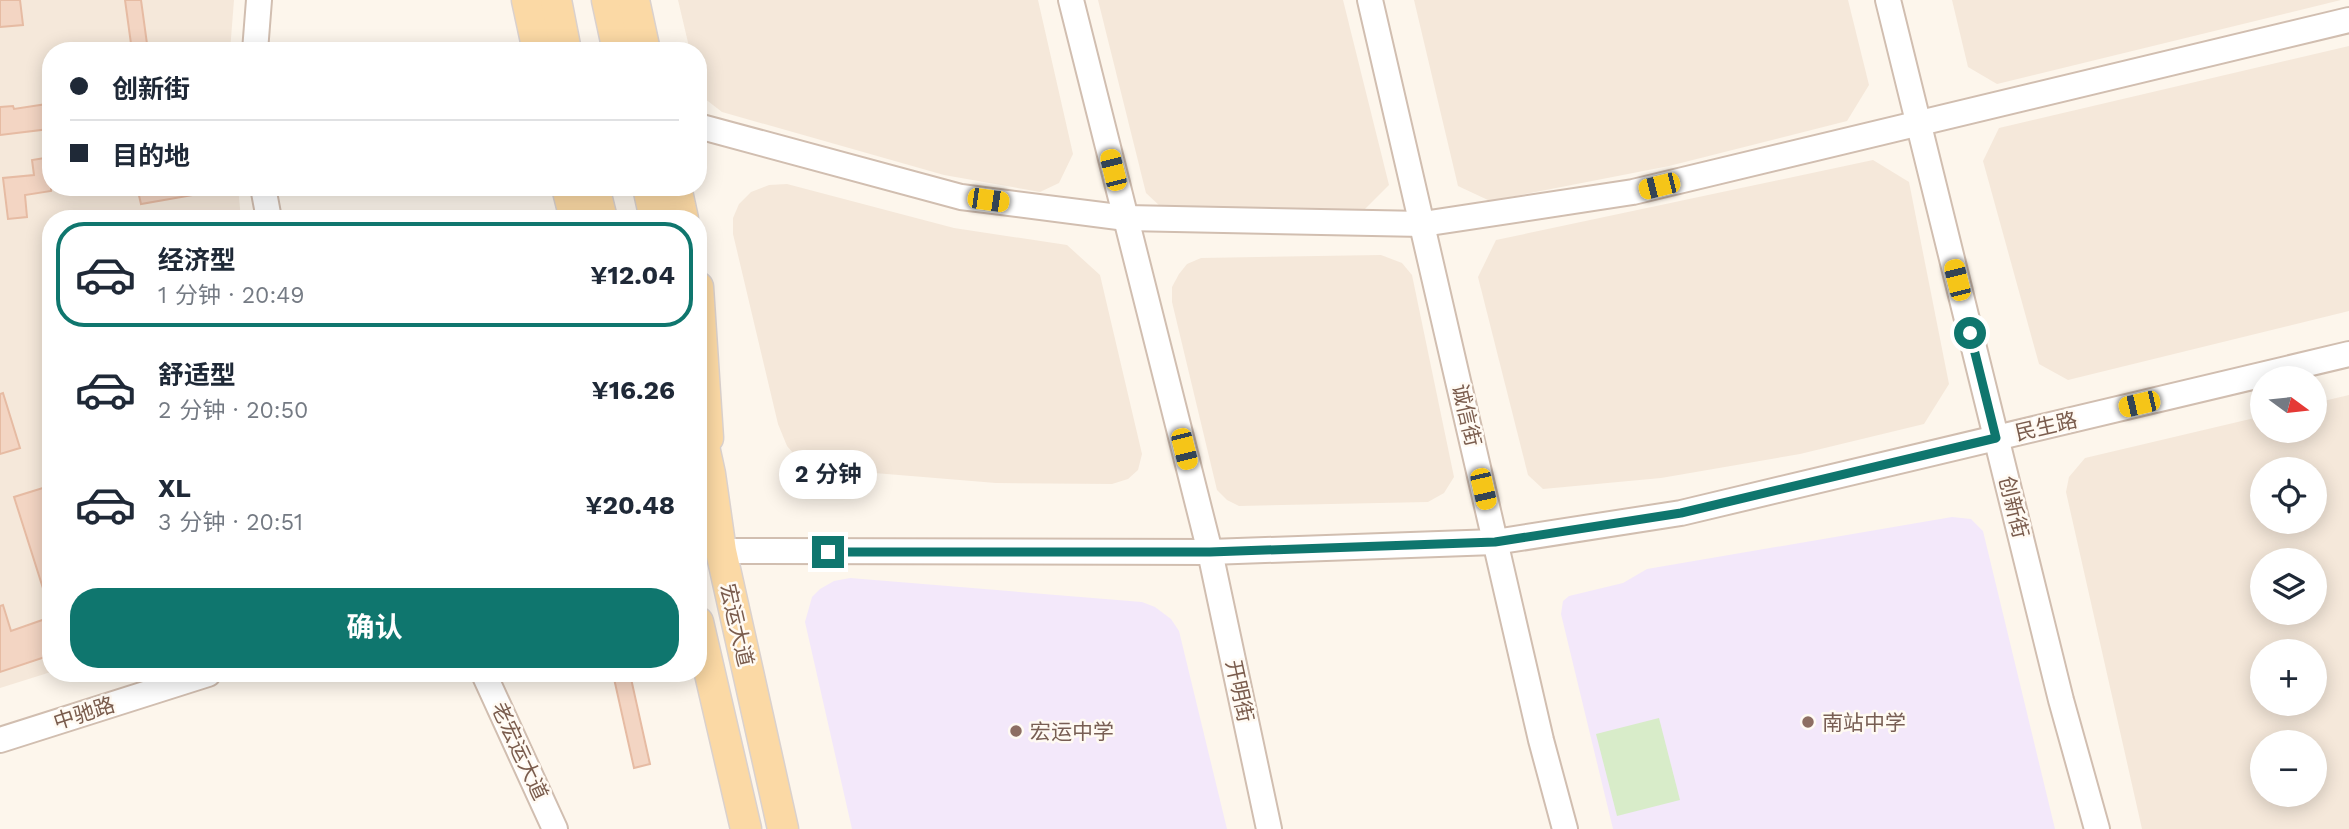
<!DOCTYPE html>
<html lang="zh">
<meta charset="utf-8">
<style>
:root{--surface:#fff;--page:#f6f6f7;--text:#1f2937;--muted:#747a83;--line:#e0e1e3;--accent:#0f766e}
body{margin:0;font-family:"Work Sans","Noto Sans SC",sans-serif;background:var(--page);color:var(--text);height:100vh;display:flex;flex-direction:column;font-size:26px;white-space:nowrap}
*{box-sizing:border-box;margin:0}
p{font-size:23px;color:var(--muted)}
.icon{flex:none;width:38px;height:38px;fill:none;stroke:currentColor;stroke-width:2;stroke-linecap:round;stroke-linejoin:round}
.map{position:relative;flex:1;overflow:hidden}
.side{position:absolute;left:42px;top:210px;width:665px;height:472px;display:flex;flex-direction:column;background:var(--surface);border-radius:28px;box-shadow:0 4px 18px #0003}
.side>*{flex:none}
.top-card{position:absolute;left:42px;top:42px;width:665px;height:154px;border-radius:28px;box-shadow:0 4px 18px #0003;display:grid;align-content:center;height:154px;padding:0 28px;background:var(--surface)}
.needle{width:46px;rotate:105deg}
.fabs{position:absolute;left:2250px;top:366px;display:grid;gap:14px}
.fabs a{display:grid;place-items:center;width:77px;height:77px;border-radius:50%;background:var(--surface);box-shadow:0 4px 18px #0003;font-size:35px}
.end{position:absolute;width:32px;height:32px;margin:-16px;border:9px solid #0f766e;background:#fff;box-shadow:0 0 0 4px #fff}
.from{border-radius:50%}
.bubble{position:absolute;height:49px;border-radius:24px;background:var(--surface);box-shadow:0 4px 18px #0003;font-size:23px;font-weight:700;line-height:49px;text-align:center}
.car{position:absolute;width:21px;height:42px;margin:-21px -10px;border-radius:9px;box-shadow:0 0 5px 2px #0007;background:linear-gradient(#f5c518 24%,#345 0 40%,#f5c518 0 76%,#345 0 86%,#f5c518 0)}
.top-card b{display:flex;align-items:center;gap:24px;height:66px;font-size:26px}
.top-card b+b{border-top:2px solid var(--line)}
.top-card i{width:18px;height:18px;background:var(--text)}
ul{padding:12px 0 0;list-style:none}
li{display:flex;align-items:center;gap:21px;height:105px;margin:0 14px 10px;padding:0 14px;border:4px solid transparent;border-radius:28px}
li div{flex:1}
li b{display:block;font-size:26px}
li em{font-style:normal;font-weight:700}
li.active{border-color:var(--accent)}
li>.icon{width:63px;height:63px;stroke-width:1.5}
.action{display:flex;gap:14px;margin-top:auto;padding:14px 28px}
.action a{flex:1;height:80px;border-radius:28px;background:var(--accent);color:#fff;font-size:28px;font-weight:700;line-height:80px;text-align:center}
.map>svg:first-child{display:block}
</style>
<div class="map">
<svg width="2349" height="829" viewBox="0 0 2349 829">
<rect width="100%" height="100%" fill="#fdf6ec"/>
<g fill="#f5e8da" fill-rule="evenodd">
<polygon points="0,0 234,0 230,51 51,51 51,187 238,187 241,219 51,219 51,672 0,688"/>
<polygon points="678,0 1038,0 1073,154 1059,183 1040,192 944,175 722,112 700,95 698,51 690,51"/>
<polygon points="1098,0 1343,0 1389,185 1363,211 1162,208 1146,193"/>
<polygon points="1414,0 1848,0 1869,85 1847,121 1669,166 1490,201 1458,186"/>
<polygon points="1952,0 2341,0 1997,84 1968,67"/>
<polygon points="2349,46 2349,311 2068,380 2039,364 1983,161 1999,128"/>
<polygon points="1873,160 1909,182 1949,384 1924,424 1800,454 1661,478 1543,489 1528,475 1478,277 1496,240"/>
<polygon points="787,184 954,228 1067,245 1100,275 1142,454 1138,470 1128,479 1112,484 996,483 826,469 800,461 787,446 778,424 733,234 733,218 739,204 751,192 769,185"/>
<polygon points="1381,255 1402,263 1412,275 1454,477 1444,493 1428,502 1239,506 1227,500 1217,490 1172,302 1172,287 1179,274 1187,264 1201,258"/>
<path d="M2349,395V829H2142L2066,492L2069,477L2085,458L2263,416V430H2315V403ZM2263,469H2315V522H2263ZM2263,560H2315V612H2263ZM2263,651H2315V704H2263ZM2263,742H2315V794H2263Z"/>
</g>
<g fill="#f3e8fa">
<polygon points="1952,517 1971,519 1983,531 2055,829 1613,829 1561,614 1563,601 1569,596 1623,583 1647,569"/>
<polygon points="850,578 1142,602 1155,607 1171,619 1179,631 1227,829 852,829 805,622 812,597 820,589 834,581"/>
</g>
<polygon fill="#d8ecc9" points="1659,718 1680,800 1617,816 1596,734"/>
<g fill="#f3d5c3" stroke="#e6bba3" stroke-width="2">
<polygon points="0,0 20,0 23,25 0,27"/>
<polygon points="125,0 141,0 148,51 132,51"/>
<polygon points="47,104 49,129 0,135 0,107 13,106 14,109"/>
<polygon points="51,157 51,191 25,195 27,217 8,219 3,178 34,175 32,160"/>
<polygon points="137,187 192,187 193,195 141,204"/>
<polygon points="3,393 20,448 0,454 0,394"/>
<polygon points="46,487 51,502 51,604 48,604 14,497"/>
<polygon points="3,605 11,631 51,617 51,655 0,672 0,606"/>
<polygon points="613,674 630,674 650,764 634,768"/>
</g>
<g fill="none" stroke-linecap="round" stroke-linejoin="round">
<defs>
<g id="minor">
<polyline points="1071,0 1210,552 1269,829"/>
<polyline points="1370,0 1541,740 1565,829"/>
<polyline points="1888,0 2061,700 2097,829"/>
<polyline points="255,51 259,0"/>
<polyline points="698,126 961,197 1126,218 1423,224 1633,192 2349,20"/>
<polyline points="263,187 269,219"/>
<polyline points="721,551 1210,552 1495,542 1681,513 2349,354"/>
<polyline points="484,674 555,829"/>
<polyline points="0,740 208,674"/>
</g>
<g id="major">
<polyline points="527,0 538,51"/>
<polyline points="556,0 566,51"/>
<polyline points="607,0 618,51"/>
<polyline points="634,0 645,51"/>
<polyline points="567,187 575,219"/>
<polyline points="594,187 602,219"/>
<polyline points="648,187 655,219"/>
<polyline points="676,187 683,219"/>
<polyline points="698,287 708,438"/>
<polyline points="698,419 710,474 721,551 783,829"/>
<polyline points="698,622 746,829"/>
</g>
</defs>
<use href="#minor" stroke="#d1beb0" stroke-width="28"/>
<use href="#major" stroke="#dad1cd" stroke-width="33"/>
<use href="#minor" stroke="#fff" stroke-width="24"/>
<use href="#major" stroke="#fbd9a5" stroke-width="30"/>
</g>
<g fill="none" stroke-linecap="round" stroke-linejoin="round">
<polyline stroke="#0f766e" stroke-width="9" points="828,552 1210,552 1495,542 1681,513 1996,438 1970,333"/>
</g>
<g fill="#8d6e63" stroke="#fffaf3" stroke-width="2.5">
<circle cx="1808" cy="722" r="7"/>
<circle cx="1016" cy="731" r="7"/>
</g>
<g text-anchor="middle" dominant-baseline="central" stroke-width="5" stroke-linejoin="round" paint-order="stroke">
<g font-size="21" fill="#7a5c4d" stroke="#fffaf3">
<text transform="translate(1467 415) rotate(77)">诚信街</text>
<text transform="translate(2046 426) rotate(-13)">民生路</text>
<text transform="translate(2014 507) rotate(76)">创新街</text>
<text transform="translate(737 625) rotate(77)">宏运大道</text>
<text transform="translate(1240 691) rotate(78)">开明街</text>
<text transform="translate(84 713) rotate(-18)">中驰路</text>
<text transform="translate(520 751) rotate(65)">老宏运大道</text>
</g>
<g font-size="21" fill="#785e54" stroke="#fffaf3" text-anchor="start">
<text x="1822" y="722">南站中学</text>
<text x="1030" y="731">宏运中学</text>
</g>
</g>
</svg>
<div class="fabs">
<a><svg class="needle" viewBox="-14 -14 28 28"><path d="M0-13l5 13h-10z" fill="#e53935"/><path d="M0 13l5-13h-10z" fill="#747a83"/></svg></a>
<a><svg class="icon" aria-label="locate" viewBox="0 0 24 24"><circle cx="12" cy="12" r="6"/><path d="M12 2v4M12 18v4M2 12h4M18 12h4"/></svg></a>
<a><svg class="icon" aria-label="layers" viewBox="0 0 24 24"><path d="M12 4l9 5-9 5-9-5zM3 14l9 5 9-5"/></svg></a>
<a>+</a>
<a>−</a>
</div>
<i class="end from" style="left:1970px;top:333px"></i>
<i class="end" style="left:828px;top:552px"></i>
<div class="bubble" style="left:779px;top:450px;width:98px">2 分钟</div>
<i class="car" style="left:1113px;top:170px;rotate:346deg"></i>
<i class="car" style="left:1659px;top:186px;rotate:256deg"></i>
<i class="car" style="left:988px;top:200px;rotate:98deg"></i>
<i class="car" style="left:1957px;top:280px;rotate:346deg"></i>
<i class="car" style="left:2139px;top:404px;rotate:257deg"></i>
<i class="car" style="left:1184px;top:449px;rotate:166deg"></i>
<i class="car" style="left:1483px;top:489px;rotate:167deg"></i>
<div class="top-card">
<b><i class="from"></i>创新街</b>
<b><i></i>目的地</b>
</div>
<section class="side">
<ul>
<li class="active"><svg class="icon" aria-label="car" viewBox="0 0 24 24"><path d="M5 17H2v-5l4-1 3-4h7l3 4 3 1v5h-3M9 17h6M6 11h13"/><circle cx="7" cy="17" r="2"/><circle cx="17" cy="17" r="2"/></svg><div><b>经济型</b><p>1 分钟 · 20:49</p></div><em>¥12.04</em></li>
<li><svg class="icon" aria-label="car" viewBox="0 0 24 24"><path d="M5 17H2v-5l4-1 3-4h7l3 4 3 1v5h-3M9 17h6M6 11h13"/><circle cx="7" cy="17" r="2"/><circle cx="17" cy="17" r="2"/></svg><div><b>舒适型</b><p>2 分钟 · 20:50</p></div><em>¥16.26</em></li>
<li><svg class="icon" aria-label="car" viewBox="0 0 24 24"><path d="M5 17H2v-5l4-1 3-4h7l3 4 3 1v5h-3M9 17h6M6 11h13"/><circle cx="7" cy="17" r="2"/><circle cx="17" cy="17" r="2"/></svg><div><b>XL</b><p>3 分钟 · 20:51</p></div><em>¥20.48</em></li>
</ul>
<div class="action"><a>确认</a></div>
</section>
</div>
